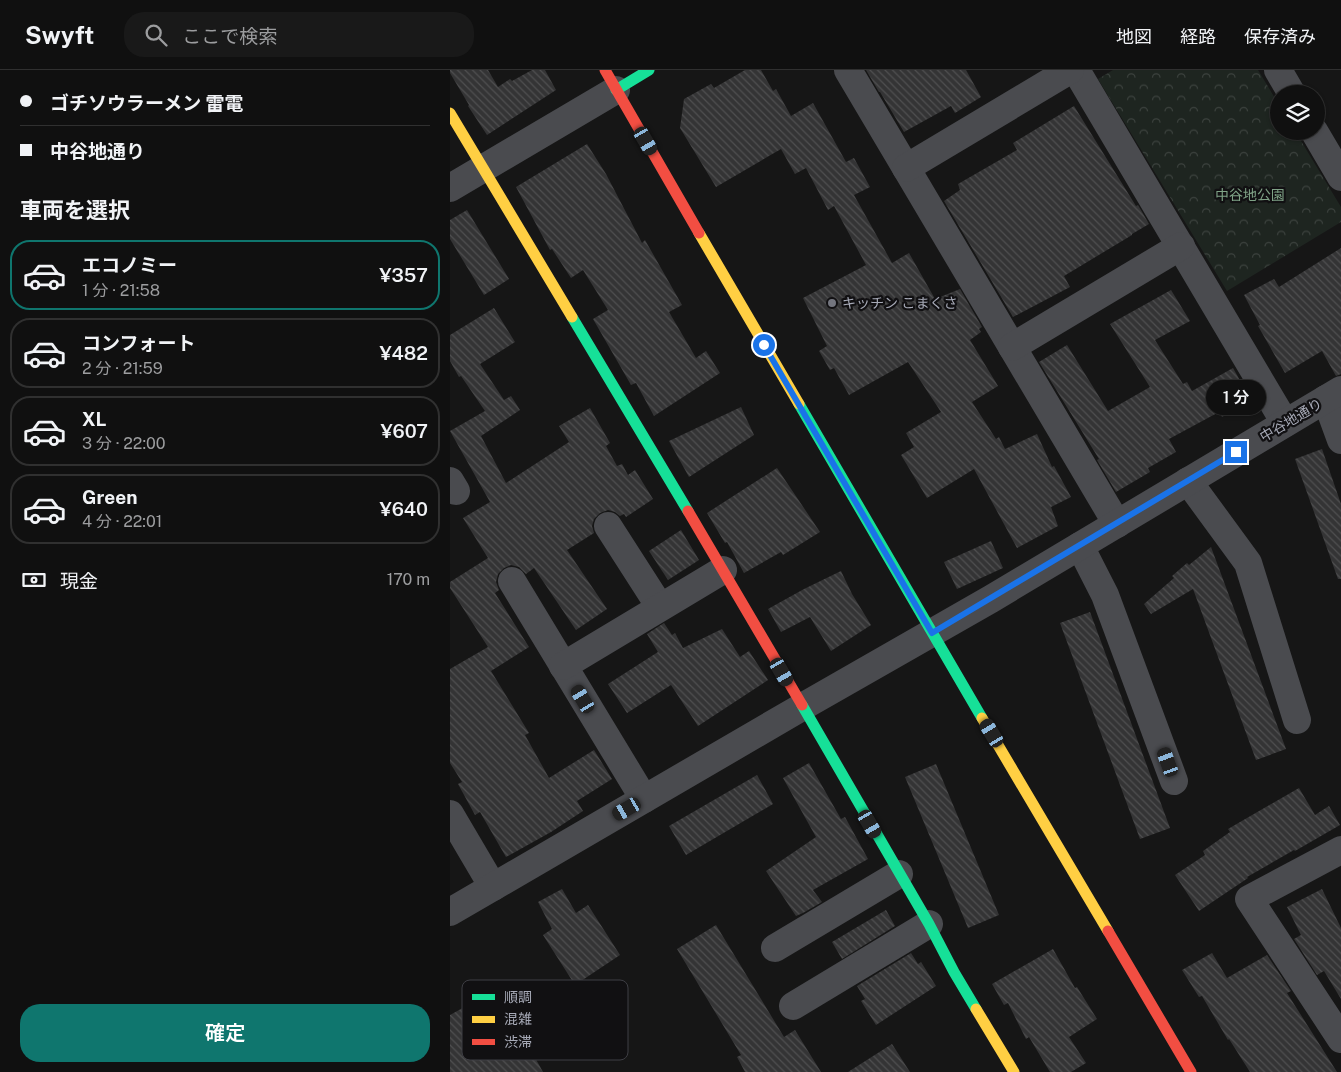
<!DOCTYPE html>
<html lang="ja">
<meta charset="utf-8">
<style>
:root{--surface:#101010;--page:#191919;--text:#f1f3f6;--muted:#9c9d9f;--line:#303030;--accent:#0f766e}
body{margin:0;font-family:"Public Sans","Noto Sans JP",sans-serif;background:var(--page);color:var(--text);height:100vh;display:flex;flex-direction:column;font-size:19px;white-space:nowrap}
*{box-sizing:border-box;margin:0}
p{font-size:16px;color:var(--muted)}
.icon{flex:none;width:28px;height:28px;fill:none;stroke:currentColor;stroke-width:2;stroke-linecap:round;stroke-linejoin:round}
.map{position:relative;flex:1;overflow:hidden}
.side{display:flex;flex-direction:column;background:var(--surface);width:450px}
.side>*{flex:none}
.top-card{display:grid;align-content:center;height:110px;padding:0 20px;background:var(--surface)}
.controls{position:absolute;left:820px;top:15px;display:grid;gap:10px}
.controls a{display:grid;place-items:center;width:55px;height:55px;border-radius:50%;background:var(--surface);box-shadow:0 1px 4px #0004,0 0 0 1px var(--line);font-size:25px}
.end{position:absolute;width:22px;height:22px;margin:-11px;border:6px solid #1a73e8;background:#fff;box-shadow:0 0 0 2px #fff}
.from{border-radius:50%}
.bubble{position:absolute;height:35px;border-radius:18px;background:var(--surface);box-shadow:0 1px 4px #0004,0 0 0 1px var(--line);font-size:16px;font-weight:600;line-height:35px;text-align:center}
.car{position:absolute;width:15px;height:30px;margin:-15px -8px;border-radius:6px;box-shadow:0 0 4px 1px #0007;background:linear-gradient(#222 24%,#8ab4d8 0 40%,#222 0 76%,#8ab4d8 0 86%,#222 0)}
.top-card b{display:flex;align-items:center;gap:18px;height:48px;font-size:19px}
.top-card b+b{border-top:1px solid var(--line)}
.top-card i{width:12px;height:12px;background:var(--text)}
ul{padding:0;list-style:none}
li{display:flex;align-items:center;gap:15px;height:70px;margin:0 10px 8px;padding:0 10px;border:2px solid var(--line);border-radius:20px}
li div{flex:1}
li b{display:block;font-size:19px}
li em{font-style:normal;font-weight:600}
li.current{border-color:var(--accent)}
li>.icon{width:45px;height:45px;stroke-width:1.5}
h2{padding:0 20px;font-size:22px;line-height:60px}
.pay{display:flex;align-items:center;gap:12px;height:55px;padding:0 20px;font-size:19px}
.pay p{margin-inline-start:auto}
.cta{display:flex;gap:10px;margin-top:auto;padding:10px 20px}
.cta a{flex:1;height:58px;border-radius:20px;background:var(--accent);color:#fff;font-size:20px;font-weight:600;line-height:58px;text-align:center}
header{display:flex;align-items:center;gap:30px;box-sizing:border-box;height:70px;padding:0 25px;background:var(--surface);border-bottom:1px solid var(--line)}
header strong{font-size:24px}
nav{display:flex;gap:28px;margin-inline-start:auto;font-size:18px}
.search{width:350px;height:45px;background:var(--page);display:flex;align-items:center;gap:12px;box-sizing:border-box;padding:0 18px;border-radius:20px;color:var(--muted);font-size:19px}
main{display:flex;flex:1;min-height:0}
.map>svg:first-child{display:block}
</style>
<header>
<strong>Swyft</strong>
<div class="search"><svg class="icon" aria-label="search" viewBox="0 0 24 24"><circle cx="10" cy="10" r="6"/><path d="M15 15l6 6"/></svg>ここで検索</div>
<nav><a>地図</a><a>経路</a><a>保存済み</a></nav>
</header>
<main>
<section class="side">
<div class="top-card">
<b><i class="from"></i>ゴチソウラーメン 雷電</b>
<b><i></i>中谷地通り</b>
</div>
<h2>車両を選択</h2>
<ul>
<li class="current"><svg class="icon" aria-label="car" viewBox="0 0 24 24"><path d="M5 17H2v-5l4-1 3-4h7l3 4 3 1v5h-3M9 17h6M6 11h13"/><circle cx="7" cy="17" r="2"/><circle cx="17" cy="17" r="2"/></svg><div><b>エコノミー</b><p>1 分 · 21:58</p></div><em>¥357</em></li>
<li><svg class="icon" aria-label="car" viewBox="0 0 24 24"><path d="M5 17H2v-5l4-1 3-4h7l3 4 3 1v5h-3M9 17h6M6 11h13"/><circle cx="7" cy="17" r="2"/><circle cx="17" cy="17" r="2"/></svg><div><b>コンフォート</b><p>2 分 · 21:59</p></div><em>¥482</em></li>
<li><svg class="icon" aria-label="car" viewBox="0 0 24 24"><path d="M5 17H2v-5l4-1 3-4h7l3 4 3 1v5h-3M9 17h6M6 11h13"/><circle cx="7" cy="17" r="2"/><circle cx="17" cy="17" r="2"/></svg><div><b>XL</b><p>3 分 · 22:00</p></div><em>¥607</em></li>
<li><svg class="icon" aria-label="car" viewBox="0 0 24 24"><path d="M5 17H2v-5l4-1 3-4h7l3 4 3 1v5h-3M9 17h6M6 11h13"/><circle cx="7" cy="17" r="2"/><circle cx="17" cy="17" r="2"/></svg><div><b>Green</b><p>4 分 · 22:01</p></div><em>¥640</em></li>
</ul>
<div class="pay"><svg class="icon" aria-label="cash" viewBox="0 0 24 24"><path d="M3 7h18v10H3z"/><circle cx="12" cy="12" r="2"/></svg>現金<p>170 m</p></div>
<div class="cta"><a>確定</a></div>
</section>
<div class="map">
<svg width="891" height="1002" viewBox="0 0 891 1002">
<defs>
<pattern id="park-crowns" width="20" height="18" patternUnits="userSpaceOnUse" patternTransform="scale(1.25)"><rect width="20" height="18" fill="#1e2520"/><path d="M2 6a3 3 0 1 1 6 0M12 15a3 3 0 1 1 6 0" fill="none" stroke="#3c423e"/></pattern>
<pattern id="building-back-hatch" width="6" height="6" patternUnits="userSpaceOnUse" patternTransform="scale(1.25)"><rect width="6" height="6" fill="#343435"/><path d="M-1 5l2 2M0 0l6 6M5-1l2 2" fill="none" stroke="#4f4f50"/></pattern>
</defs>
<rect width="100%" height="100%" fill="#161616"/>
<polygon fill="url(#park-crowns)" points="663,0 808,0 829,35 829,61 845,61 891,137 891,152 777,221 648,9"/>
<g fill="url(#building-back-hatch)">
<polygon points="0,0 38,0 48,17 60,9 62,11 82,0 95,0 106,20 37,65 18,36 19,35 0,3"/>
<polygon points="295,0 311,0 323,21 326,19 341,46 363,33 396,92 404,88 420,117 404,125 442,193 459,183 485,229 510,219 532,257 529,259 531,262 520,270 548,316 522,332 546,369 549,367 555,379 587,364 602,397 604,396 621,427 601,437 608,456 567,478 524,399 477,428 451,385 464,377 456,363 491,342 458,292 399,325 384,298 380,300 369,281 377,276 353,228 416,195 384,136 378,140 356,98 345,104 331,79 266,117 230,58 234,29 261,14 264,18"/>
<polygon points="416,0 516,0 531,27 505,43 501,36 454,62 430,22 429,22"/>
<polygon points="624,36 686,136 688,135 699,154 682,164 682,165 614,206 620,217 563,247 494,131 510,120 508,114 567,80 563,73"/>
<polygon points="137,74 156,104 192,173 195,170 232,235 219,242 246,288 256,281 270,303 204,346 186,313 181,315 143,249 158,240 133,200 121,208 102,179 100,180 66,117"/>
<polygon points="17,140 59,209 34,225 0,169 0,150"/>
<polygon points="891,178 891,304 886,306 872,281 835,303 808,256 810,255 794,225 824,209 829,217"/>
<polygon points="721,220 740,251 705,270 733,314 737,312 742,321 783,298 801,330 772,347 769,342 719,369 726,382 698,398 700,402 666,422 647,390 649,389 589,292 617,275 658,341 700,317 660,254"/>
<polygon points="44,238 65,272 30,294 54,330 61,326 70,340 31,366 56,413 119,372 109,356 140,338 160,373 156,376 167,396 172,394 178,405 185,400 203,429 176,447 174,444 170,446 165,442 158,440 150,443 144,449 142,456 144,463 117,480 157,539 126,560 84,498 76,504 69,497 61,495 54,498 48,504 46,512 49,520 45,523 79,577 41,601 79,663 75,665 99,708 144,680 162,709 127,731 133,741 101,762 56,787 30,742 25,745 8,714 12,712 0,693 0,599 38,577 0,518 0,512 38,488 13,448 40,432 0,361 35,341 11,306 9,307 0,291 0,265"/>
<polygon points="291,337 304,365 239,407 219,371"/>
<polygon points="872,379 891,434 891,509 888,509 845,389"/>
<polygon points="327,398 370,462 333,485 331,482 294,503 277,472 275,473 257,443"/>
<polygon points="231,460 249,490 218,510 199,481"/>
<polygon points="541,471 553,498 507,519 494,492"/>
<polygon points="761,477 836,679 806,690 743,519 701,544 694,534 724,508 722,506 737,493 739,495"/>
<polygon points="391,501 402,524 421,555 381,581 360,547 331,562 318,539 354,519"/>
<polygon points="640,542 720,758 690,769 610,553"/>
<polygon points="214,553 222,565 225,563 233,578 272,559 290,587 299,581 318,610 248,656 221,615 177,643 158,614 208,582 197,564"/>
<polygon points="359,693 391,749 395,747 418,789 363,820 372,832 353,843 346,846 316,801 366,767 333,708"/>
<polygon points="486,694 549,845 518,858 455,707"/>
<polygon points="307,705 323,734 236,785 219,756"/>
<polygon points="849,718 865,745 879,736 890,755 845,781 844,780 797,807 798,808 749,841 725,805 755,785 753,781 780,762 778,759"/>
<polygon points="112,819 126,843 138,835 170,885 125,915 93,865 102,859 88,832"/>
<polygon points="872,819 891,858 891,929 874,901 867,905 844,869 851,865 837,837"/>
<polygon points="436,840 445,856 392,889 382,872"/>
<polygon points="266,855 334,967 345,960 371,1002 295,1002 287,987 291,985 227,879"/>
<polygon points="603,879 625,918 627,917 647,949 619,967 636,993 621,1002 600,1002 579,967 576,969 558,933 554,935 542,914"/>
<polygon points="461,883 468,894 471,892 486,916 426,955 411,931 415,929 407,916"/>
<polygon points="762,883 777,908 817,885 841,921 837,923 887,1002 800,1002 779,969 778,970 752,926 749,927 732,900"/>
<polygon points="47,919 93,1002 0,1002 0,945"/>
<polygon points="442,974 460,1002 398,1002"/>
</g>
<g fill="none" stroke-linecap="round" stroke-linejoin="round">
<g stroke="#4a4b4f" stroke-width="28">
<polyline points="398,0 667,454"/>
<polyline points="626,0 835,353"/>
<polyline points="828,0 842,24"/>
<polyline points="864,61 891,107"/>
<polyline points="456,98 620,0"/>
<polyline points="0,118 166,20"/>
<polyline points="562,277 731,176"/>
<polyline points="876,329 891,370"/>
<polyline points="0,411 6,421"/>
<polyline points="738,411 798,493 847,650"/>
<polyline points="158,456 210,537"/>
<polyline points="630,476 655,525 724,711"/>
<polyline points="62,511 194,729"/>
<polyline points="113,596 273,500"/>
<polyline points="0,744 43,817"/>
<polyline points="891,780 799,829 891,969"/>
<polyline points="0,842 352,637 541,529 891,320"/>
<polyline points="325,878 449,804"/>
<polyline points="343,936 479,854"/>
</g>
<g stroke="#16e098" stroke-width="11">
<polyline points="166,20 199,0"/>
<polyline points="122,247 238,441"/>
<polyline points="349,334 532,648"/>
<polyline points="352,635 479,854 504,902 526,939"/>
</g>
<g stroke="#ffcf43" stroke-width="11">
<polyline points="0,43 122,247"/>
<polyline points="249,163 349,334"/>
<polyline points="532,648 658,861"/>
<polyline points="526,939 564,1002"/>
</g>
<g stroke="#f24e42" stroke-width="11">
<polyline points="155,0 249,163"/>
<polyline points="238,441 352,635"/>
<polyline points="658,861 741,1002"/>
</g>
</g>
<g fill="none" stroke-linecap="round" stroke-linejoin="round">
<polyline stroke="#1a73e8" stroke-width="6" points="314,275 482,563 786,382"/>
</g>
<circle fill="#74767f" stroke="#111012" stroke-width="2" cx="382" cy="233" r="5"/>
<g text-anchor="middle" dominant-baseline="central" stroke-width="4.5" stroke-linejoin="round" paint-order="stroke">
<g font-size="14" fill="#7fa286" stroke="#111012">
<text x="800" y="125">中谷地公園</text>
</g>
<g font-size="14" fill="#a7aab7" stroke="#111012" text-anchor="start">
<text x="392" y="233">キッチン こまくさ</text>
</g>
<g font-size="14" fill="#a7aab7" stroke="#111012">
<text transform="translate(841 350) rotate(-31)">中谷地通り</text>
</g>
</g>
<rect x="12" y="910" width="166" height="80" rx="8" fill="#111012" stroke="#3e3e44" stroke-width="1"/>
<rect x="22" y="924" width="23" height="6" fill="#16e098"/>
<rect x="22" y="946" width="23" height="7" fill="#ffcf43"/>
<rect x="22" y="969" width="23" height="6" fill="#f24e42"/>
<g font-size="14" fill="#a7aab7">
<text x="54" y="932">順調</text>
<text x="54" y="954">混雑</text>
<text x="54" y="977">渋滞</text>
</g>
</svg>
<div class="controls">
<a><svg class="icon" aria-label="layers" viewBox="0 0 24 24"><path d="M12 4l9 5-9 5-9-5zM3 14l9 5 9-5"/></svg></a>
</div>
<i class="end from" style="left:314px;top:275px"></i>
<i class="end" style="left:786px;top:382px"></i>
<div class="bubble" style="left:756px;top:310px;width:60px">1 分</div>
<i class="car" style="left:196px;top:71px;rotate:150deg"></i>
<i class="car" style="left:332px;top:602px;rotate:150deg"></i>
<i class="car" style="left:133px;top:629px;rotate:329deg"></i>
<i class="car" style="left:542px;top:663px;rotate:329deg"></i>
<i class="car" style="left:718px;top:692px;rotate:340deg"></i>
<i class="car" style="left:177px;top:739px;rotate:240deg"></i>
<i class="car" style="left:420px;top:754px;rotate:150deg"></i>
</div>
</main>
